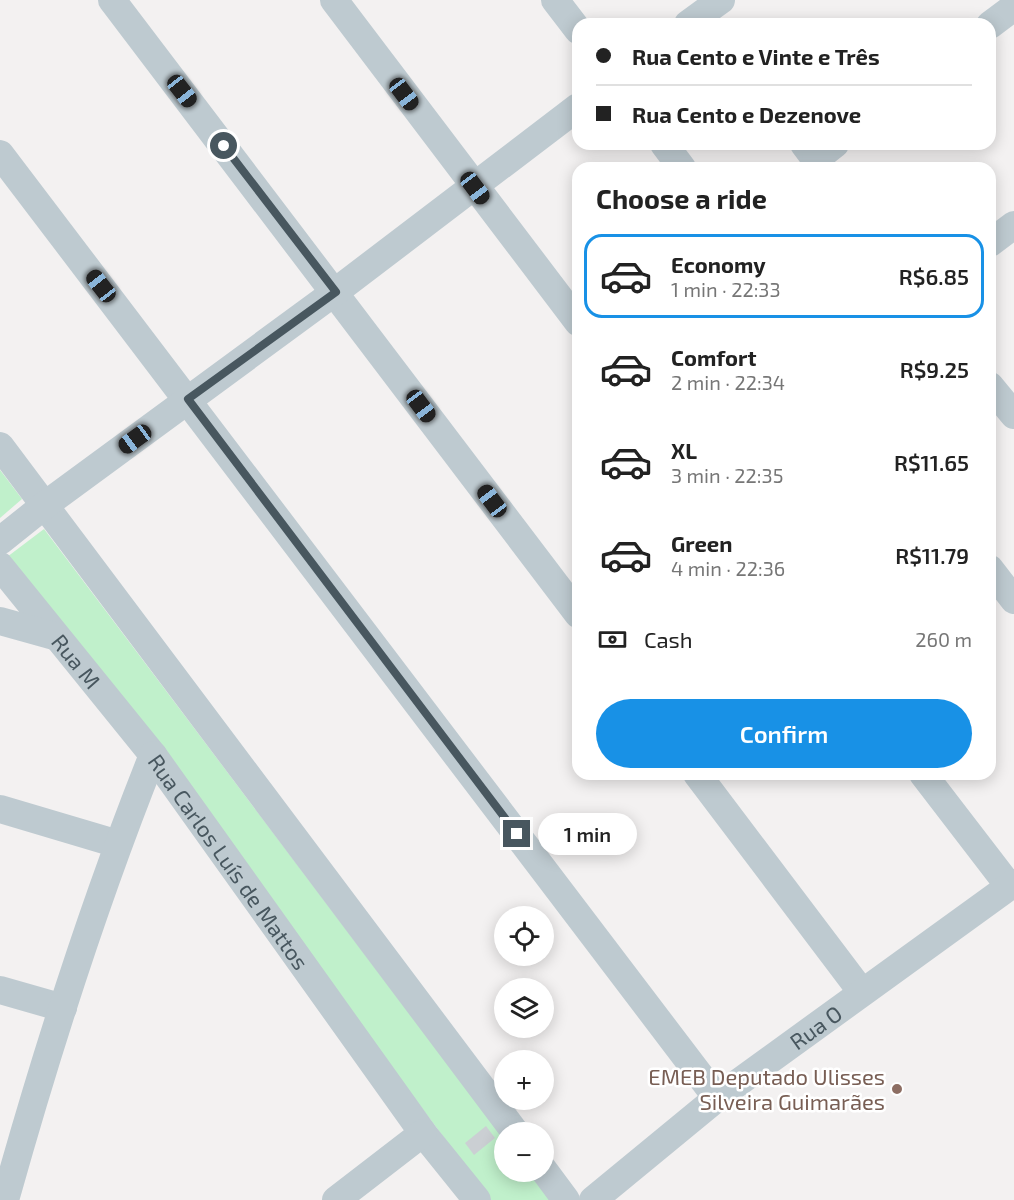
<!DOCTYPE html>
<meta charset="utf-8">
<style>
:root{--surface:#fff;--page:#f6f6f6;--text:#222;--muted:#767676;--line:#e0e0e0;--accent:#1891e6}
body{margin:0;font-family:"Exo 2",sans-serif;background:var(--page);color:var(--text);height:100vh;display:flex;flex-direction:column;font-size:22px;white-space:nowrap}
*{box-sizing:border-box;margin:0}
p{font-size:20px;color:var(--muted)}
.icon{flex:none;width:33px;height:33px;fill:none;stroke:currentColor;stroke-width:2;stroke-linecap:round;stroke-linejoin:round}
.map{position:relative;flex:1;overflow:hidden}
.details{position:absolute;left:572px;top:162px;width:424px;height:618px;display:flex;flex-direction:column;background:var(--surface);border-radius:18px;box-shadow:0 3px 15px #0003}
.details>*{flex:none}
.top-card{position:absolute;left:572px;top:18px;width:424px;height:132px;border-radius:18px;box-shadow:0 3px 15px #0003;display:grid;align-content:center;height:132px;padding:0 24px;background:var(--surface)}
.buttons{position:absolute;left:494px;top:906px;display:grid;gap:12px}
.buttons a{display:grid;place-items:center;width:60px;height:60px;border-radius:50%;background:var(--surface);box-shadow:0 3px 15px #0003;font-size:30px}
.end{position:absolute;width:27px;height:27px;margin:-14px;border:8px solid #48575f;background:#fff;box-shadow:0 0 0 3px #fff}
.from{border-radius:50%}
.bubble{position:absolute;height:42px;border-radius:21px;background:var(--surface);box-shadow:0 3px 15px #0003;font-size:20px;font-weight:600;line-height:42px;text-align:center}
.car{position:absolute;width:18px;height:36px;margin:-18px -9px;border-radius:8px;box-shadow:0 0 4px 2px #0007;background:linear-gradient(#222 24%,#8ab4d8 0 40%,#222 0 76%,#8ab4d8 0 86%,#222 0)}
.top-card b{display:flex;align-items:center;gap:21px;height:57px;font-size:22px}
.top-card b+b{border-top:2px solid var(--line)}
.top-card i{width:15px;height:15px;background:var(--text)}
ul{padding:0;list-style:none}
li{display:flex;align-items:center;gap:18px;height:84px;margin:0 12px 9px;padding:0 12px;border:3px solid transparent;border-radius:18px}
li div{flex:1}
li b{display:block;font-size:22px}
li em{font-style:normal;font-weight:600}
li.active{border-color:var(--accent)}
li>.icon{width:54px;height:54px;stroke-width:1.5}
h2{padding:0 24px;font-size:27px;line-height:72px}
.pay{display:flex;align-items:center;gap:15px;height:66px;padding:0 24px;font-size:22px}
.pay p{margin-inline-start:auto}
.button{display:flex;gap:12px;margin-top:auto;padding:12px 24px}
.button a{flex:1;height:69px;border-radius:36px;background:var(--accent);color:#fff;font-size:24px;font-weight:600;line-height:69px;text-align:center}
.map>svg:first-child{display:block}
</style>
<div class="map">
<svg width="1014" height="1200" viewBox="0 0 1014 1200">
<rect width="100%" height="100%" fill="#f3f1f1"/>
<g fill="#c0f0cb">
<polygon points="0,470 22,499 0,518"/>
<polygon points="44,529 504,1139 504,1172 528,1172 550,1200 491,1200 7,557"/>
</g>
<polygon fill="#cbcfd3" points="486,1126 495,1138 474,1155 465,1143"/>
<g fill="none" stroke-linecap="round" stroke-linejoin="round">
<g stroke="#becad0" stroke-width="28">
<polyline points="112,0 578,614"/>
<polyline points="334,0 578,322"/>
<polyline points="555,0 578,30"/>
<polyline points="688,24 721,0"/>
<polyline points="990,25 1014,7"/>
<polyline points="664,144 682,168"/>
<polyline points="804,144 822,168"/>
<polyline points="0,154 717,1098"/>
<polyline points="816,159 835,144"/>
<polyline points="990,243 1014,225"/>
<polyline points="990,386 1014,415"/>
<polyline points="0,446 515,1132"/>
<polyline points="0,541 45,505 335,292 578,107"/>
<path id="s1" d="M0,566L153,755L423,1133L477,1200"/>
<polyline points="990,569 1014,600"/>
<polyline points="0,621 54,636"/>
<polyline points="697,774 861,991"/>
<polyline points="923,774 1009,886"/>
<polyline points="0,809 118,844"/>
<polyline points="0,990 63,1008"/>
<polyline points="543,1169 566,1200"/>
<path d="M5,1200C47,1050 95,900 153,755"/>
<polyline points="336,1200 423,1133"/>
<path id="s2" d="M593,1200L717,1098L1014,883"/>
</g>
</g>
<g fill="none" stroke-linecap="round" stroke-linejoin="round">
<polyline stroke="#48575f" stroke-width="8" points="224,146 336,292 188,399 517,834"/>
</g>
<circle fill="#8d6e63" stroke="#fff" stroke-width="2" cx="897" cy="1089" r="6"/>
<g text-anchor="middle" dominant-baseline="central" stroke-width="5" stroke-linejoin="round" paint-order="stroke">
<g font-size="22" fill="#48575f" stroke="#fff">
<text stroke="none"><textPath href="#s1" startOffset="122">Rua M</textPath></text>
<text stroke="none"><textPath href="#s1" startOffset="374">Rua Carlos Luís de Mattos</textPath></text>
<text stroke="none"><textPath href="#s2" startOffset="282">Rua O</textPath></text>
</g>
<g font-size="22" fill="#785e54" stroke="#fff" text-anchor="end">
<text x="885" y="1076">EMEB Deputado Ulisses<tspan x="885" dy="25">Silveira Guimarães</tspan></text>
</g>
</g>
</svg>
<div class="buttons">
<a><svg class="icon" aria-label="locate" viewBox="0 0 24 24"><circle cx="12" cy="12" r="6"/><path d="M12 2v4M12 18v4M2 12h4M18 12h4"/></svg></a>
<a><svg class="icon" aria-label="layers" viewBox="0 0 24 24"><path d="M12 4l9 5-9 5-9-5zM3 14l9 5 9-5"/></svg></a>
<a>+</a>
<a>−</a>
</div>
<i class="end from" style="left:224px;top:146px"></i>
<i class="end" style="left:517px;top:834px"></i>
<div class="bubble" style="left:538px;top:813px;width:99px">1 min</div>
<i class="car" style="left:182px;top:91px;rotate:142deg"></i>
<i class="car" style="left:404px;top:94px;rotate:143deg"></i>
<i class="car" style="left:475px;top:188px;rotate:143deg"></i>
<i class="car" style="left:101px;top:286px;rotate:322deg"></i>
<i class="car" style="left:421px;top:406px;rotate:143deg"></i>
<i class="car" style="left:135px;top:439px;rotate:234deg"></i>
<i class="car" style="left:492px;top:501px;rotate:323deg"></i>
<div class="top-card">
<b><i class="from"></i>Rua Cento e Vinte e Três</b>
<b><i></i>Rua Cento e Dezenove</b>
</div>
<section class="details">
<h2>Choose a ride</h2>
<ul>
<li class="active"><svg class="icon" aria-label="car" viewBox="0 0 24 24"><path d="M5 17H2v-5l4-1 3-4h7l3 4 3 1v5h-3M9 17h6M6 11h13"/><circle cx="7" cy="17" r="2"/><circle cx="17" cy="17" r="2"/></svg><div><b>Economy</b><p>1 min · 22:33</p></div><em>R$6.85</em></li>
<li><svg class="icon" aria-label="car" viewBox="0 0 24 24"><path d="M5 17H2v-5l4-1 3-4h7l3 4 3 1v5h-3M9 17h6M6 11h13"/><circle cx="7" cy="17" r="2"/><circle cx="17" cy="17" r="2"/></svg><div><b>Comfort</b><p>2 min · 22:34</p></div><em>R$9.25</em></li>
<li><svg class="icon" aria-label="car" viewBox="0 0 24 24"><path d="M5 17H2v-5l4-1 3-4h7l3 4 3 1v5h-3M9 17h6M6 11h13"/><circle cx="7" cy="17" r="2"/><circle cx="17" cy="17" r="2"/></svg><div><b>XL</b><p>3 min · 22:35</p></div><em>R$11.65</em></li>
<li><svg class="icon" aria-label="car" viewBox="0 0 24 24"><path d="M5 17H2v-5l4-1 3-4h7l3 4 3 1v5h-3M9 17h6M6 11h13"/><circle cx="7" cy="17" r="2"/><circle cx="17" cy="17" r="2"/></svg><div><b>Green</b><p>4 min · 22:36</p></div><em>R$11.79</em></li>
</ul>
<div class="pay"><svg class="icon" aria-label="cash" viewBox="0 0 24 24"><path d="M3 7h18v10H3z"/><circle cx="12" cy="12" r="2"/></svg>Cash<p>260 m</p></div>
<div class="button"><a>Confirm</a></div>
</section>
</div>
